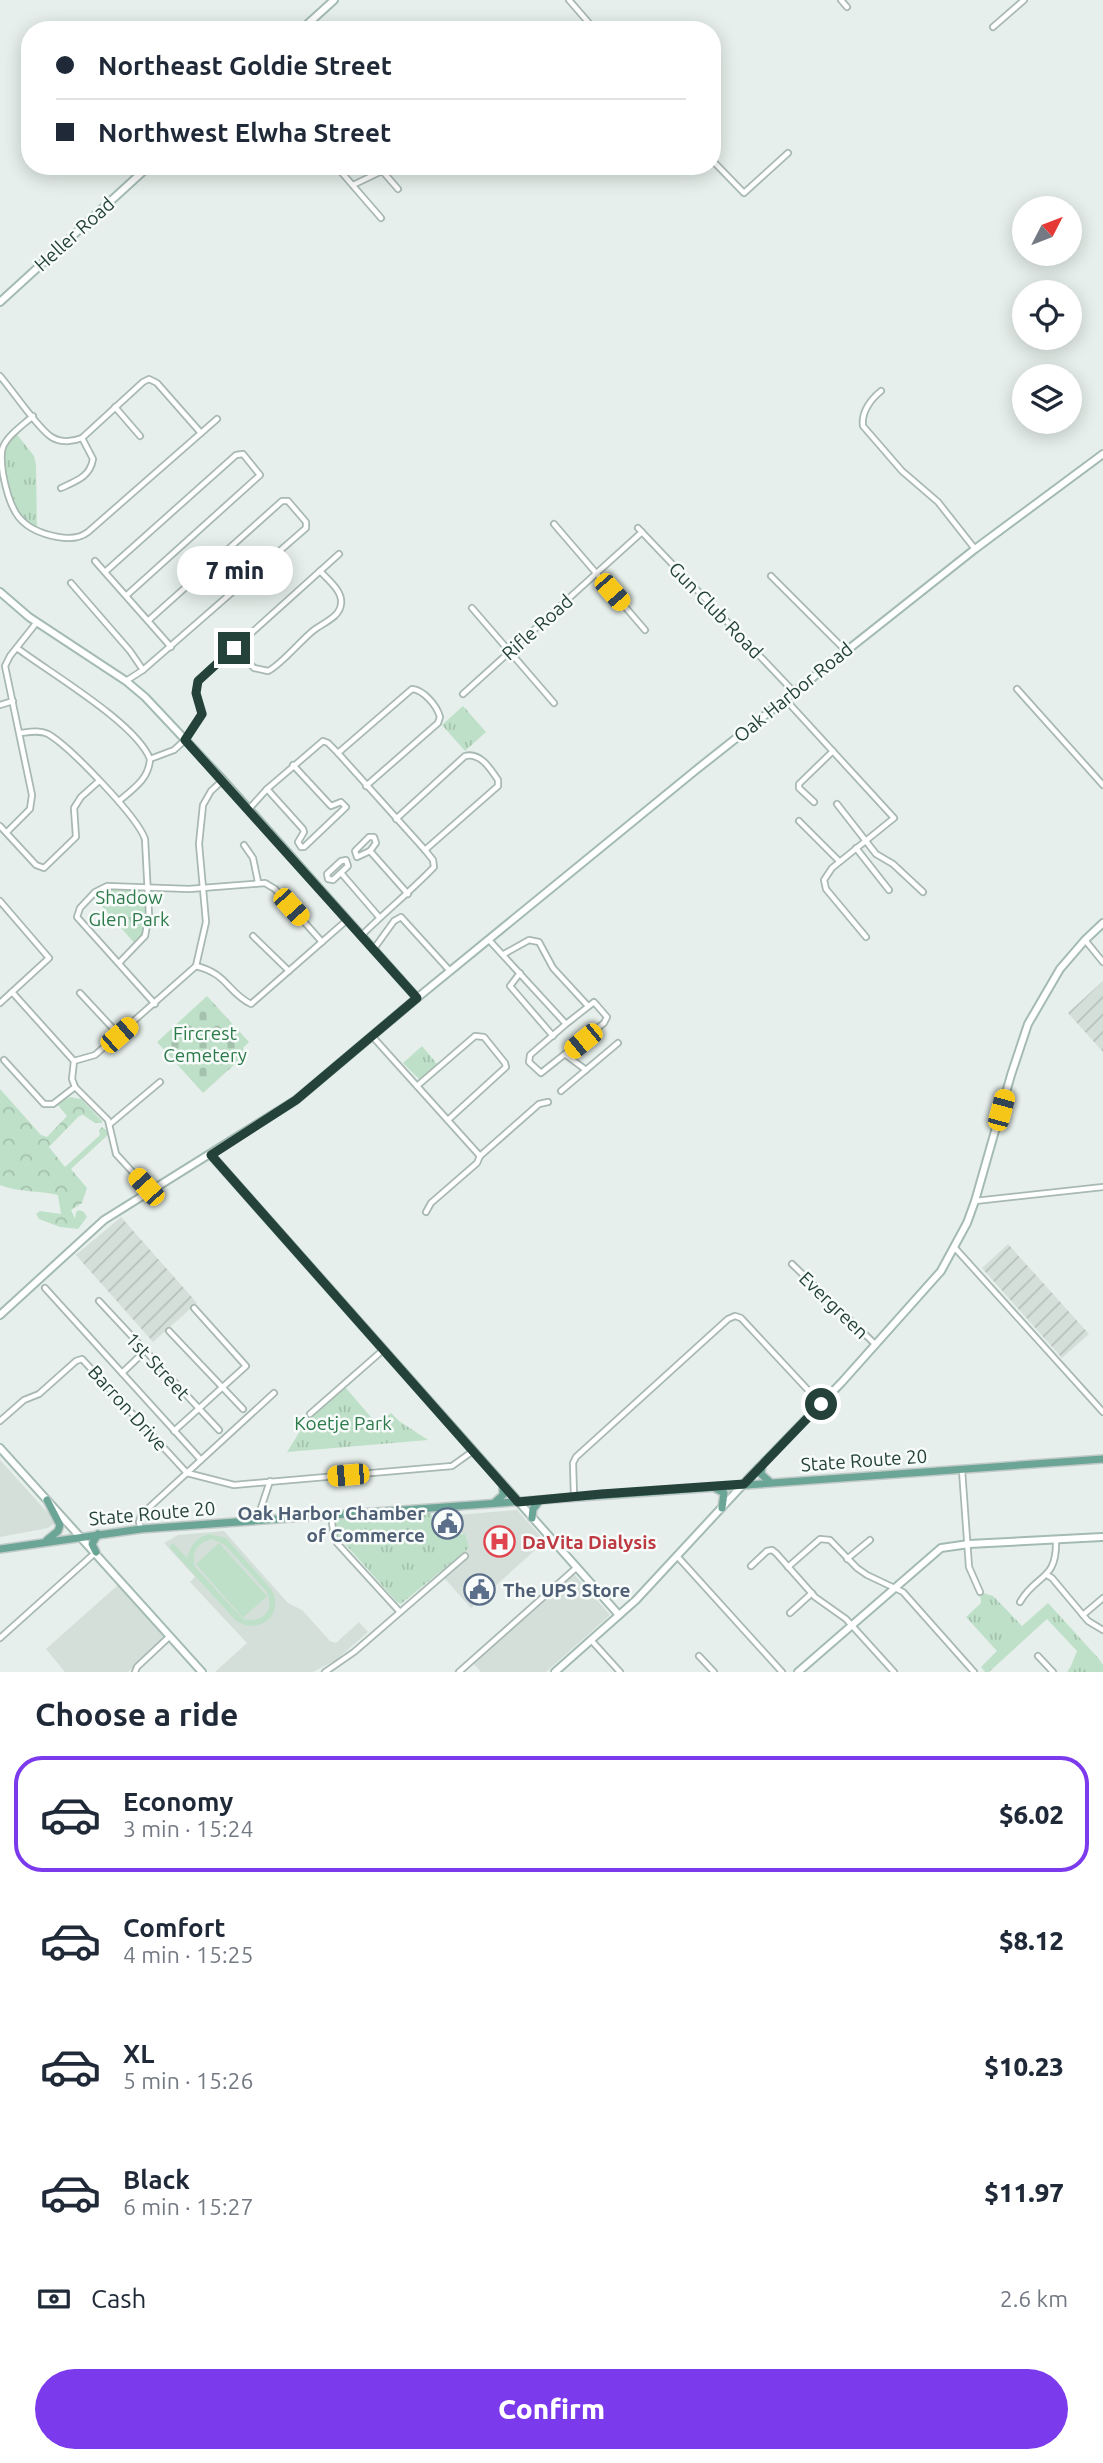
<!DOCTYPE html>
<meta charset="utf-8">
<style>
:root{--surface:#fff;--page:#f2f2f3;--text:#1f2937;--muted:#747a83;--line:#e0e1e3;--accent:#7c3aed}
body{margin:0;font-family:Ubuntu,sans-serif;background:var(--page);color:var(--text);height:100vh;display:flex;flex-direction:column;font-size:26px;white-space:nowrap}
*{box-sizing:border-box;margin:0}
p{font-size:23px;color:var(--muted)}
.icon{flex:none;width:38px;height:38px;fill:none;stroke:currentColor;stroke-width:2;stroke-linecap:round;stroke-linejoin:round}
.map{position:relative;height:1672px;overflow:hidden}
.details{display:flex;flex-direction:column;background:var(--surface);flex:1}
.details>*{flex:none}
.banner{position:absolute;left:21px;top:21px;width:700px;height:154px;border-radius:28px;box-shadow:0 4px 18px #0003;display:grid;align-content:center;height:154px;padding:0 35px;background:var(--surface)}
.needle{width:46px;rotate:48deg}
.buttons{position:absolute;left:1012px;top:196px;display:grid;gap:14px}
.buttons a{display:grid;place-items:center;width:70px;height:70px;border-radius:50%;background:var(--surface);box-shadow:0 4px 18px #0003;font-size:35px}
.end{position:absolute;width:32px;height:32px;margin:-16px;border:9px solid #24423a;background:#fff;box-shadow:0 0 0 4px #fff}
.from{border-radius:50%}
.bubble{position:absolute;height:49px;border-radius:24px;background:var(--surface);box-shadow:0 4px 18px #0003;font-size:23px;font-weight:800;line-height:49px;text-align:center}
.car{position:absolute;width:21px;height:42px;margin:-21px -10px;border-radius:9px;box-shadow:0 0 5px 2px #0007;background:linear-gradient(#f5c518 24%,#345 0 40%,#f5c518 0 76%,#345 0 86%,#f5c518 0)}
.banner b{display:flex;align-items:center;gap:24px;height:66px;font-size:26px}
.banner b+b{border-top:2px solid var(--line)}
.banner i{width:18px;height:18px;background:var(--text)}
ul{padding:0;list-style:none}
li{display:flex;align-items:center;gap:21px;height:116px;margin:0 14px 10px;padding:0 21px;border:4px solid transparent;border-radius:28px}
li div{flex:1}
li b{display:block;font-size:26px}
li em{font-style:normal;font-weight:800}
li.current{border-color:var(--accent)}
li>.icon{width:63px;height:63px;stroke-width:1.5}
h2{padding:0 35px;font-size:32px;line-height:84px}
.pay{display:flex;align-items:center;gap:18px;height:77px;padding:0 35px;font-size:26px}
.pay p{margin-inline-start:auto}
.primary-button{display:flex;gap:14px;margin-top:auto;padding:14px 35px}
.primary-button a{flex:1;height:80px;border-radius:42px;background:var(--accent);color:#fff;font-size:28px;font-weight:800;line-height:80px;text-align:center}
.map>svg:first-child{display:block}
</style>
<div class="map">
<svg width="1103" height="1672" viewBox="0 0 1103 1672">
<defs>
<pattern id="industrial-furrows" width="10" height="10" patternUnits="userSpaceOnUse" patternTransform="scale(1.75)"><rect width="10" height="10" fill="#d4dfda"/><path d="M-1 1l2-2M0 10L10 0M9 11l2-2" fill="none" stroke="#b6c1bc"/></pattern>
<pattern id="forest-crowns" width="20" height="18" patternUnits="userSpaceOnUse" patternTransform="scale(1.75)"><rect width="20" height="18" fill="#bfe0c8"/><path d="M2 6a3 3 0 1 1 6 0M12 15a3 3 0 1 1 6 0" fill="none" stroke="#a4c1ad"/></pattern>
<pattern id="cemetery-stones" width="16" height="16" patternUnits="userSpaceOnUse" patternTransform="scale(1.75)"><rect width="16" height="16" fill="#bfe0c8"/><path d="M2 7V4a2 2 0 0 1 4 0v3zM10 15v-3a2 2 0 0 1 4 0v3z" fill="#a4c1ad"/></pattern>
<pattern id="park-tufts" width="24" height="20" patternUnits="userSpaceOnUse" patternTransform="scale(1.75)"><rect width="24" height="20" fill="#bfe0c8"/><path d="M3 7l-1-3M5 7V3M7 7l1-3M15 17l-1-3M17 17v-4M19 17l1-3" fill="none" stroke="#a4c1ad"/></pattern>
</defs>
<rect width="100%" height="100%" fill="#e6efeb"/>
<g fill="#d4dfda">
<polygon points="0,1460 56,1522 48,1528 0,1537"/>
<polygon points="517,1510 545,1541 471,1608 438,1571 466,1547 457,1515"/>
<polygon points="224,1531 288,1603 302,1610 330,1641 336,1643 359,1622 368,1632 336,1660 313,1672 215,1672 247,1643 190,1582 195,1577 164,1543 178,1535"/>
<polygon points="573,1573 610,1615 546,1672 481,1672 473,1663"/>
<polygon points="118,1585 165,1638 128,1672 65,1672 46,1649"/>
</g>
<g fill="url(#industrial-furrows)">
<polygon points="1103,981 1103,1052 1068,1013"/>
<polygon points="121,1217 197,1303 153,1342 76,1255"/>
<polygon points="1008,1244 1089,1334 1062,1358 982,1268"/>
</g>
<g fill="#bfe0c8" fill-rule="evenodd">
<path d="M209,1534L226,1538L272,1590C285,1616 258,1635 236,1621L169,1547L173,1543L187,1558C191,1545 195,1538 209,1534ZM212,1539L225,1545L266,1591C276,1609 263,1624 243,1619L195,1567C191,1552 197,1543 212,1539Z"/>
<polygon points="219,1543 267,1596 243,1618 196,1564"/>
</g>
<path fill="url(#forest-crowns)" d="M0,1089L41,1135L47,1137L67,1116L57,1104L70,1097L81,1099L102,1121V1123H95L83,1115L79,1116L49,1147L65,1167L100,1135L99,1130L102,1127L110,1133L71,1169L87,1188L82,1203L71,1210L75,1219L76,1212L79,1210L84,1212L87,1217L78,1229L60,1227L39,1219L36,1214L40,1211L61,1214L58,1195C38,1190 20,1193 0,1185Z"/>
<polygon fill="url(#cemetery-stones)" points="207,996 249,1042 243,1048 247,1053 203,1093 157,1042"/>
<g fill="url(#park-tufts)">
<polygon points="15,432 34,456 36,465 37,532 15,514 4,476 3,445"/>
<polygon points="463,706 486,732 465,751 442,725"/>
<path d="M107,886L146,888C150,907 148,931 137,946L92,895Z"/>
<polygon points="422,1046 438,1065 420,1080 403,1063"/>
<polygon points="345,1387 377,1424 391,1413 399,1421 428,1440 287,1452 307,1420"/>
<path d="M431,1512C433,1537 444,1536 465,1534L469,1548L401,1604L397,1602L337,1535L334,1523L338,1518Z"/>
<polygon points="980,1592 993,1596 1022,1626 1048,1603 1099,1659 1103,1665 1103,1672 1067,1672 1071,1666 1077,1651 1047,1619 989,1672 985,1672 981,1667 997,1651 966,1617 981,1603"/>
</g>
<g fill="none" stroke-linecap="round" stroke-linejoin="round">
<defs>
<g id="street">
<polyline points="569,0 595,30"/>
<polyline points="841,0 847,7"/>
<polyline points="993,27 1024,0"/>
<polyline points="712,160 744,193 788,153"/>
<polyline points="336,166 381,218"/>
<polyline points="378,166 398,189"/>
<polyline points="353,185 382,171"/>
<path d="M0,376C13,391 36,426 50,436C59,443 72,442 82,438L143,382L149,379L157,383L201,433"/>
<path d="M881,391C871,399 861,412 863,426L902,471L938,502L975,549"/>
<polyline points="115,407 140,436"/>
<path d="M33,416C23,425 8,435 3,447C0,455 2,465 3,474C10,511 19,530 58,537C69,539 79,539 88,532L217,419"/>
<path d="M61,488C76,481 90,477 93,459L82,438"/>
<polyline points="554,524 645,630"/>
<polyline points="638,528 794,692"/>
<polyline points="95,561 171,647"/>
<polyline points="105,572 236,455 243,454 260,475 127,595"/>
<polyline points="771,576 845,650"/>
<polyline points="71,583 130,651 143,670"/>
<polyline points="472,608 554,703"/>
<path d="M17,648C50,673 136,723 150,759"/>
<path d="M235,648L254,668L268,671C280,666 301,640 314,630C323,623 340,617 341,604C343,591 328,580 320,571"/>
<polyline points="126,681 143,670 306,528 306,522 288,501 282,501 149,620"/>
<polyline points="1017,689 1103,785"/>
<polyline points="463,694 642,532"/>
<polyline points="785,699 894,818 832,868 824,880 826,889 866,937"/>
<polyline points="0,705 13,701"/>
<path d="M21,733C30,732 39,730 48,734C69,746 137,816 145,839L149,915L147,925L145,936L119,963"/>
<path d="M338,753L412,689C424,690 437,706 440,717L438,723L366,786"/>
<polyline points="267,789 303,829 304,832 298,842 301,847 304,847 346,807 341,802 331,806 293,765"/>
<path d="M119,801C133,789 149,779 150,759L174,750L185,740L203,714L196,693L198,681L339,554"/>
<polyline points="814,802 799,788 799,784 833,751"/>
<polyline points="837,804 876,854 893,864 923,892"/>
<path d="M249,809L267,789L323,741L328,743L338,753L425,850L433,860L434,867C411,891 385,912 361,936"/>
<path d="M396,819L465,756C480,752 490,768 498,780V786L425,850"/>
<polyline points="799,821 839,861"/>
<polyline points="0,826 36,865 44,868 76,837 74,808 81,797 99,781"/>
<polyline points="7,832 30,809 32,795 5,666 10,656 37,622"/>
<polygon points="369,837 374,837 376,843 370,851 357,857 355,851"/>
<polyline points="244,845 253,858 258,882"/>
<polyline points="856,848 889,890"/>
<polyline points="370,851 408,894"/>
<polygon points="346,860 348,866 333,880 328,879 327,874 341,861"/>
<polyline points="342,874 379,917"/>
<polyline points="0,901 49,958 0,1003"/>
<polyline points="253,936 289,971"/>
<polyline points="489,940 566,1024 594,1002 607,1017 604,1023 541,1073 529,1062 530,1055 566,1024"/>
<polyline points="1085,940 1103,962"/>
<polyline points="373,950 394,921 401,917 450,971"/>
<polyline points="504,954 529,940 539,942 553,968 588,1006"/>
<path d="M196,966C228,974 227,992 251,1004L347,920"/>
<polyline points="520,973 510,986 553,1036"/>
<polyline points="12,992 74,1061 72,1079 75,1087 108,1120 116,1154 150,1191"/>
<polyline points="80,993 119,1035"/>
<polyline points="155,1004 77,917 80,908 95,892 107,886 189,889 265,883 275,889 322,942"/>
<polyline points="372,1036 480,1156"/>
<polyline points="566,1055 586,1070"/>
<polyline points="4,1060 44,1104 53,1104 75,1087"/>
<polyline points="74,1061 95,1055 196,966 206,922 199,844 203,805 211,791 223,780"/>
<polyline points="417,1086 475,1036 484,1037 505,1063 506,1067 448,1120"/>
<polyline points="561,1091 618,1043"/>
<polyline points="110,1124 160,1082"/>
<polyline points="975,1201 1103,1187"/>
<polyline points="426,1212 431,1203 477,1163 480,1156 539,1104 548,1102"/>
<polyline points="955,1248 1103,1412"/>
<polyline points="792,1264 876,1345"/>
<polyline points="45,1288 201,1460"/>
<polyline points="99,1301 219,1430"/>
<polyline points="169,1331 243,1409"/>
<polyline points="122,1373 144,1352"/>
<polyline points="310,1414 383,1350"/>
<polyline points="0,1421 24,1400 39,1394 76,1361 82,1359 187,1473"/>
<polyline points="174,1431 246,1366 194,1308"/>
<polyline points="962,1470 969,1567 980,1592"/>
<polyline points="187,1473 234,1485 452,1466 473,1451"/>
<polyline points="574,1496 573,1463 576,1457 728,1319 735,1316 741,1318 821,1404"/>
<polyline points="331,1515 334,1537 337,1543 399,1611"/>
<polyline points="257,1520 270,1481"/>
<polyline points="141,1529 139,1522 141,1515 274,1393"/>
<polyline points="677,1556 782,1672"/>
<polyline points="847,1559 870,1540"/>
<polyline points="751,1566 767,1551 772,1550 776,1553 815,1597 846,1619 894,1672"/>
<polyline points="788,1567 820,1539 830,1540 857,1568 867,1575 903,1592 974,1672"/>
<polyline points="1047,1575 1052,1578 1088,1621 1103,1630"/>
<path d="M1020,1602C1036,1574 1057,1581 1056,1541"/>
<polyline points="790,1613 812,1593"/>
<polyline points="1083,1615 1103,1598"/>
<polyline points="0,1638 96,1552"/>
<polyline points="591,1640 620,1672"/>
<polyline points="699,1656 714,1672"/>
<polyline points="1038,1656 1053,1672"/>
<polyline points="135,1672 137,1667 170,1636"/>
<polyline points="325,1672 354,1652 465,1556"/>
<polyline points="459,1672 576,1568"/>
</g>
<g id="secondary">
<polyline points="301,30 334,0"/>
<polyline points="0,302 149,166"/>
<polyline points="0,592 29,617 126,681 145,697 223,780 417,998"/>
<polyline points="211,1155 619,1615"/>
<polyline points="0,1315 104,1220 296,1100 417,998 696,770 975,549 1103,454"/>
<polyline points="0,1448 202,1672"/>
<polyline points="555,1672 636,1600 750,1477 842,1382 941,1271 967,1223 975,1201 1011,1075 1028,1024 1060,969 1085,940 1103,923"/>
<polyline points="798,1672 941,1548 969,1544 1102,1537"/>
</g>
<g id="primary">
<polyline points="762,1465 761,1474 770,1482"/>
<polyline points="713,1487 724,1493 722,1508"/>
<polyline points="494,1503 503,1495 503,1485"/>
<polyline points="532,1518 533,1509 540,1500"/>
<polyline points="47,1540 58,1531 60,1525 47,1500"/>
<polyline points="0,1549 141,1529 1103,1459"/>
<polyline points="96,1552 92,1544 98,1534"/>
</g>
</defs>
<use href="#street" stroke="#a8b8b2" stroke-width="8"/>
<use href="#secondary" stroke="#a4bbb3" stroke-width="10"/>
<use href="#primary" stroke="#c2cac8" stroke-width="10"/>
<use href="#street" stroke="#fff" stroke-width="4.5"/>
<use href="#secondary" stroke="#fff" stroke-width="6"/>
<use href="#primary" stroke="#6aa596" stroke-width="7"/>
</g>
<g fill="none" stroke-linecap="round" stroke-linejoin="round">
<polyline stroke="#24423a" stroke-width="9" points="234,648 198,681 196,693 202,714 185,740 417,998 296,1100 211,1155 518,1502 601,1494 744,1484 821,1404"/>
</g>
<defs>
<symbol id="civic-ring" viewBox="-11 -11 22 22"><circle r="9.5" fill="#f7fbf9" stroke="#5c6f8a" stroke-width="1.5"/><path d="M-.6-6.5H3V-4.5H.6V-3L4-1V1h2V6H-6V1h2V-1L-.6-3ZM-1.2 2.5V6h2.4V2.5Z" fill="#5c6f8a"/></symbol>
<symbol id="hospital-ring" viewBox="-11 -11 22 22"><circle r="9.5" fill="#f7fbf9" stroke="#e0444e" stroke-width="1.5"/><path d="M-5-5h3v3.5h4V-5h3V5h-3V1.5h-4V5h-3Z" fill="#e0444e"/></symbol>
</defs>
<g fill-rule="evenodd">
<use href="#civic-ring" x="430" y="1506" width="35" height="35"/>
<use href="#hospital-ring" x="482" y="1524" width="35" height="35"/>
<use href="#civic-ring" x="462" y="1572" width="35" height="35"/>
</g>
<g text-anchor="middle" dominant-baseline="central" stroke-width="5" stroke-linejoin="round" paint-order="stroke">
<g font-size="19" fill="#24423a" stroke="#f7fbf9">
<text transform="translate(74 234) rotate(-42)">Heller Road</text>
<text transform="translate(716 610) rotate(46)">Gun Club Road</text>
<text transform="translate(537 627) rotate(-42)">Rifle Road</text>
<text transform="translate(793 692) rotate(-39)">Oak Harbor Road</text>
<text transform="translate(834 1305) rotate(44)">Evergreen</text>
<text transform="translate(158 1366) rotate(47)">1st Street</text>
<text transform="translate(128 1408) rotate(48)">Barron Drive</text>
<text transform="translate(864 1460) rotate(-4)">State Route 20</text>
<text transform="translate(152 1513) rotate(-5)">State Route 20</text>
</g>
<g font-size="19" fill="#2d7a4b" stroke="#f7fbf9">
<text x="129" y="897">Shadow<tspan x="129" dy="22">Glen Park</tspan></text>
<text x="205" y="1033">Fircrest<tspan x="205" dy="22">Cemetery</tspan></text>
<text x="343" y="1423">Koetje Park</text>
</g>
<g font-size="19" font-weight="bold" fill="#4e5e75" stroke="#f7fbf9" text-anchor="end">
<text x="425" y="1513">Oak Harbor Chamber<tspan x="425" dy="22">of Commerce</tspan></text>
<text x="503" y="1590" text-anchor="start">The UPS Store</text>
</g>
<g font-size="19" font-weight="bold" fill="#be3a42" stroke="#f7fbf9" text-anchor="start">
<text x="522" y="1542">DaVita Dialysis</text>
</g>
</g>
</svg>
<div class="buttons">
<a><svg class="needle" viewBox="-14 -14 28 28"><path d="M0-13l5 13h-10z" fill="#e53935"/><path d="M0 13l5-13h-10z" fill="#747a83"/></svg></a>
<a><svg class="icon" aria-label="locate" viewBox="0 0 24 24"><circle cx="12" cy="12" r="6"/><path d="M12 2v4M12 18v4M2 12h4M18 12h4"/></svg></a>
<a><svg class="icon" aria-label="layers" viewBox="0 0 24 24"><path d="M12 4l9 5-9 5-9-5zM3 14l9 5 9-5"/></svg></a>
</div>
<i class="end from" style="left:821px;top:1404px"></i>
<i class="end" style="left:234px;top:648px"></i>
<div class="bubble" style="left:177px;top:546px;width:116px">7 min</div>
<i class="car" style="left:612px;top:592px;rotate:139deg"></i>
<i class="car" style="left:291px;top:907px;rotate:138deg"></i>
<i class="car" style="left:119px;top:1035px;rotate:49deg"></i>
<i class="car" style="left:583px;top:1041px;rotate:231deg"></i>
<i class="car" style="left:1001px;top:1110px;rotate:15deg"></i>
<i class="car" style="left:146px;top:1187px;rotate:318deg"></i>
<i class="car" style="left:348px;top:1475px;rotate:265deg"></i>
<div class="banner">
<b><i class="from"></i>Northeast Goldie Street</b>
<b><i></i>Northwest Elwha Street</b>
</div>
</div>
<section class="details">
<h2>Choose a ride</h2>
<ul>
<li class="current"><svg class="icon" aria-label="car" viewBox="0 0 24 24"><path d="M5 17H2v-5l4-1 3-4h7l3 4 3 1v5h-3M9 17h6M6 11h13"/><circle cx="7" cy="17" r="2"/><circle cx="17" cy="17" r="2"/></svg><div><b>Economy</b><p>3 min · 15:24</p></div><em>$6.02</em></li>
<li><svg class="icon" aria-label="car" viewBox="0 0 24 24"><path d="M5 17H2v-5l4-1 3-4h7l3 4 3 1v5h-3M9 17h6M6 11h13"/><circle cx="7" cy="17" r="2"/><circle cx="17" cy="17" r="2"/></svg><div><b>Comfort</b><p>4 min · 15:25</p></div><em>$8.12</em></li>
<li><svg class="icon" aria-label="car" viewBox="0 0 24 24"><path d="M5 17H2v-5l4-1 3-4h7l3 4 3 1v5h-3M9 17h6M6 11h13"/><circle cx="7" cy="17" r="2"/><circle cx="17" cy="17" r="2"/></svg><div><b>XL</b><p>5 min · 15:26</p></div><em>$10.23</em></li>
<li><svg class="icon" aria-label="car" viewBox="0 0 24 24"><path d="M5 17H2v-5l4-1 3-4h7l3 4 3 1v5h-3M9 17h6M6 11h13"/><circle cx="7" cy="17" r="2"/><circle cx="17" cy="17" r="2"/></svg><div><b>Black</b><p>6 min · 15:27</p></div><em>$11.97</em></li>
</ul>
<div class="pay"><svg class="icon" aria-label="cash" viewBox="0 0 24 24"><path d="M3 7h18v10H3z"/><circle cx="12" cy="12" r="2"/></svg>Cash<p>2.6 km</p></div>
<div class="primary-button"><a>Confirm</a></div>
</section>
